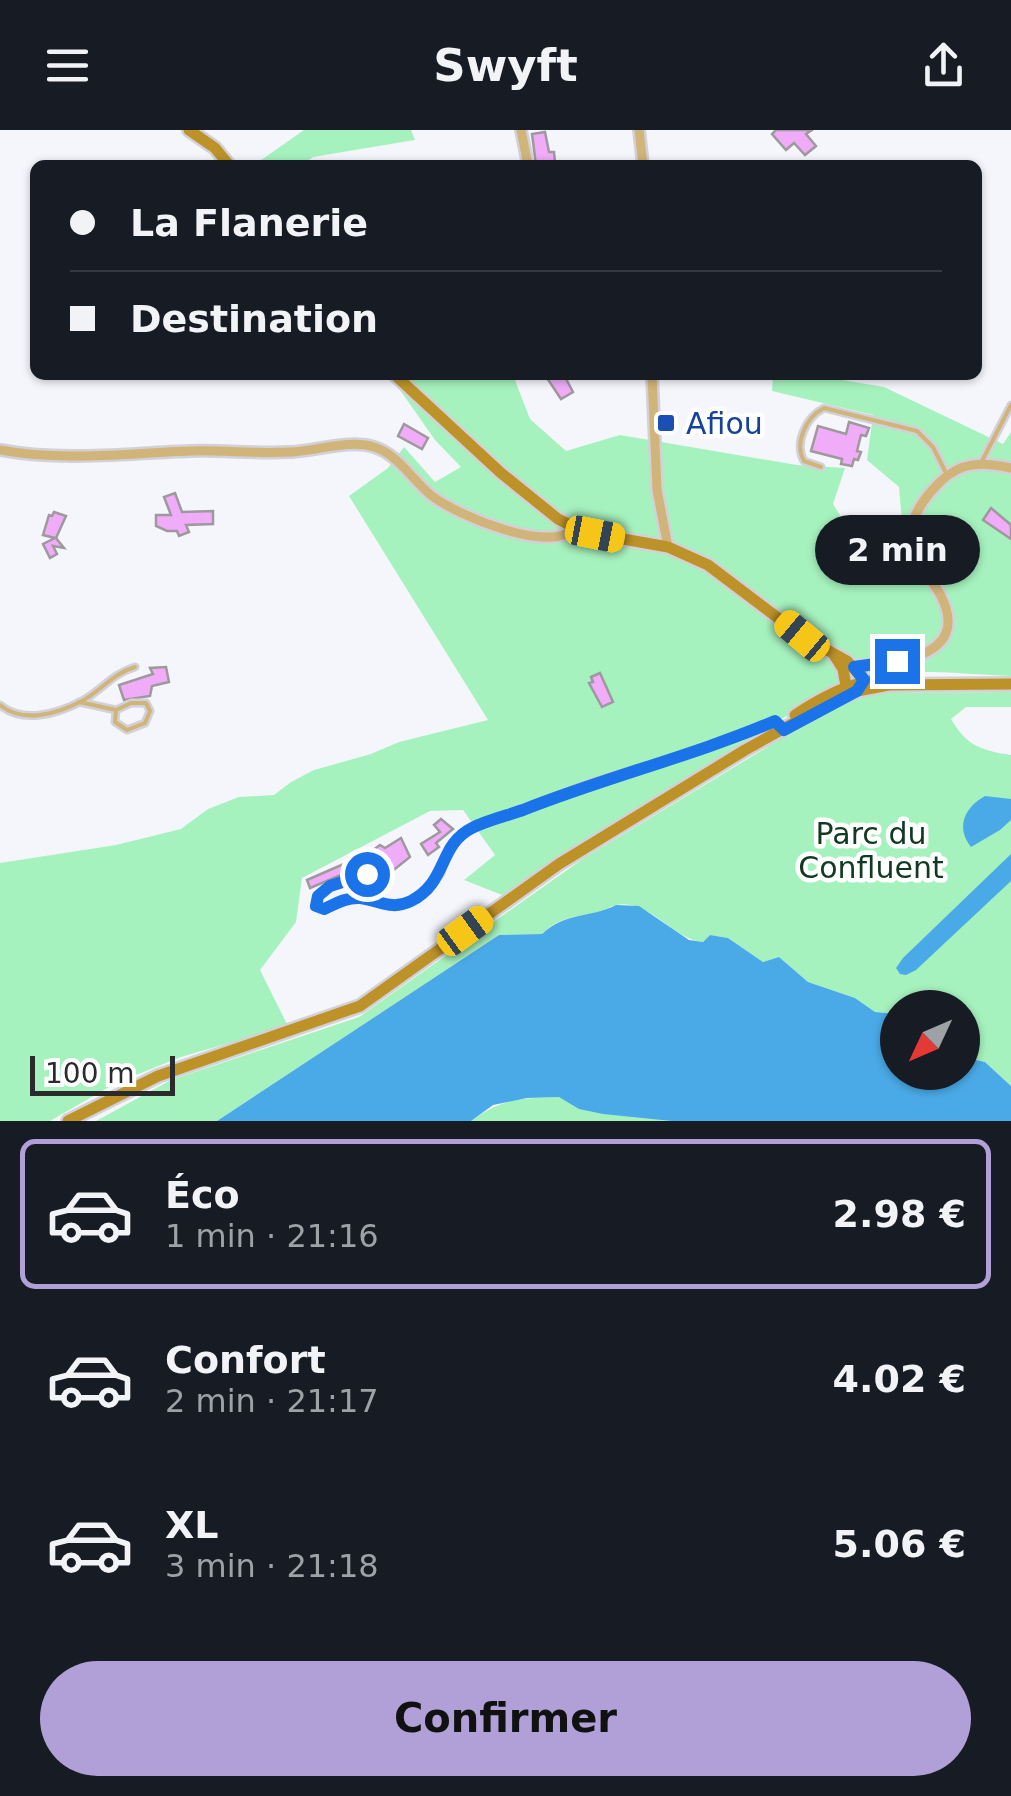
<!DOCTYPE html>
<html lang="fr">
<meta charset="utf-8">
<style>
:root{--surface:#171b24;--page:#242831;--text:#f1f3f6;--muted:#9ea1a6;--line:#363941;--accent:#b19fd7}
body{margin:0;font-family:"DejaVu Sans",sans-serif;background:var(--page);color:var(--text);height:100vh;display:flex;flex-direction:column;font-size:38px;white-space:nowrap}
*{box-sizing:border-box;margin:0}
p{font-size:32px;color:var(--muted)}
.icon{flex:none;width:55px;height:55px;fill:none;stroke:currentColor;stroke-width:2;stroke-linecap:round;stroke-linejoin:round}
.map{position:relative;height:991px;overflow:hidden}
.drawer{display:flex;flex-direction:column;background:var(--surface);flex:1}
.drawer>*{flex:none}
.hud{position:absolute;left:30px;top:30px;width:952px;height:220px;border-radius:15px;box-shadow:0 2px 8px #0004;display:grid;align-content:center;height:220px;padding:0 40px;background:var(--surface)}
.needle{width:65px;rotate:226deg}
.controls{position:absolute;left:880px;top:860px;display:grid;gap:20px}
.controls a{display:grid;place-items:center;width:100px;height:100px;border-radius:50%;background:var(--surface);box-shadow:0 2px 8px #0004;font-size:50px}
.scale{position:absolute;left:30px;bottom:25px;width:145px;box-sizing:border-box;padding-left:10px;border:5px solid #2b2b2e;border-top:0;font-size:28px;line-height:35px;white-space:nowrap;color:#2b2b2e;-webkit-text-stroke:8px #fff;paint-order:stroke}
.end{position:absolute;width:45px;height:45px;margin:-22px;border:12px solid #1a73e8;background:#fff;box-shadow:0 0 0 5px #fff}
.from{border-radius:50%}
.bubble{position:absolute;height:70px;border-radius:35px;background:var(--surface);box-shadow:0 2px 8px #0004;font-size:32px;font-weight:800;line-height:70px;text-align:center}
.car{position:absolute;width:30px;height:60px;margin:-30px -15px;border-radius:12px;box-shadow:0 0 8px 2px #0007;background:linear-gradient(#f5c518 24%,#345 0 40%,#f5c518 0 76%,#345 0 86%,#f5c518 0)}
.hud b{display:flex;align-items:center;gap:35px;height:95px;font-size:38px}
.hud b+b{border-top:2px solid var(--line)}
.hud i{width:25px;height:25px;background:var(--text)}
ul{padding:18px 0 0;list-style:none}
li{display:flex;align-items:center;gap:30px;height:150px;margin:0 20px 15px;padding:0 20px;border:5px solid transparent;border-radius:15px}
li div{flex:1}
li b{display:block;font-size:38px}
li em{font-style:normal;font-weight:800}
li.on{border-color:var(--accent)}
li>.icon{width:90px;height:90px;stroke-width:1.5}
.button{display:flex;gap:20px;margin-top:auto;padding:20px 40px}
.button a{flex:1;height:115px;border-radius:60px;background:var(--accent);color:#111;font-size:40px;font-weight:800;line-height:115px;text-align:center}
header{display:flex;justify-content:space-between;align-items:center;height:130px;padding:0 40px;background:var(--surface);font-size:45px;font-weight:800}
.map>svg:first-child{display:block}
</style>
<header><svg class="icon" aria-label="menu" viewBox="0 0 24 24"><path d="M4 6h16M4 12h16M4 18h16"/></svg>Swyft<svg class="icon" aria-label="share" viewBox="0 0 24 24"><path d="M12 15V3M7 8l5-5 5 5M5 13v7h14v-7"/></svg></header>
<div class="map">
<svg width="1011" height="991" viewBox="0 0 1011 991">
<rect width="100%" height="100%" fill="#f5f6fc"/>
<g fill="#a6f2be">
<polygon points="304,0 411,0 415,10 313,27 302,35 254,35"/>
<path d="M386,245H513L530,289L566,321L620,305L797,335L845,338L833,374L850,401L877,423L895,421L902,391L899,357L867,330L873,285L772,261L773,245H813L884,257L1003,314L1011,302V546C948,544 896,534 836,555L502,765L464,750L495,725L463,680L430,681L302,748L296,792L260,840L288,896L181,927L116,953L50,991H0V733L116,715L181,699L208,679L239,667L274,665L291,652L314,640L371,624L399,612L488,590L349,366L388,338L404,317L435,352L461,337L435,310L395,253Z"/>
<path d="M1011,562V577H966L951,589C967,616 980,620 1011,625V956L985,932L963,927L962,878H898L897,884L875,882L855,868L808,852L779,827L763,832L728,808L710,805L703,812C672,809 649,768 616,775C608,777 602,782 593,784C572,787 558,788 542,804L499,805L217,991H96L171,950L359,887L584,728L825,582L855,568L882,563Z"/>
<path d="M559,967C601,991 632,977 672,991H471C502,968 522,968 559,967Z"/>
</g>
<g fill="#4aaae7">
<path d="M985,666L1011,669V690L1000,700L971,717C955,697 965,677 985,666Z"/>
<polygon points="1011,724 1011,751 916,840 906,845 900,844 896,838 903,828"/>
<path d="M616,775L639,776L689,810L703,812L710,805L728,808L763,832L779,827L808,852L855,868L875,882L897,884L898,942H962L963,927L985,932L1011,956V991H672L603,984L579,979L559,967L527,968L493,975L471,991H217L499,805L542,804C567,781 588,789 616,775Z"/>
</g>
<g fill="#f0acf8" stroke="#9d999d" stroke-width="2.5">
<polygon points="776,0 812,0 806,4 816,16 805,25 794,13 786,20 772,4"/>
<polygon points="545,2 549,22 554,22 555,32 536,35 532,4"/>
<polygon points="545,245 564,245 573,262 561,269"/>
<polygon points="849,292 869,298 866,306 861,305 857,321 861,322 858,330 854,329 852,336 841,334 842,329 811,321 818,296 846,304"/>
<polygon points="404,294 428,308 422,319 398,306"/>
<polygon points="175,363 182,382 213,381 213,394 186,395 189,402 179,406 177,401 167,401 156,396 156,385 171,385 164,367"/>
<polygon points="991,378 1011,395 1011,409 983,390"/>
<polygon points="54,382 66,386 56,408 64,418 53,416 57,424 50,428 43,414 55,408 43,405 49,385 52,386"/>
<polygon points="166,537 169,552 152,556 150,566 124,570 119,555 153,544 150,538"/>
<polygon points="600,543 613,572 602,577 589,553 593,552 591,547"/>
<polygon points="441,689 453,699 436,713 439,717 428,725 421,714 440,702 434,695"/>
<polygon points="401,708 410,727 386,746 372,732 310,758 307,750 369,723 380,715 385,718"/>
</g>
<g fill="none" stroke-linecap="round" stroke-linejoin="round">
<defs>
<g id="lane">
<polyline points="981,333 1011,275"/>
<path d="M821,337L804,331C794,313 806,287 824,278L917,301L933,317L947,345"/>
<polyline points="79,572 116,580 131,573 146,573 150,581 145,593 127,600 115,592 116,580"/>
<path d="M0,575C23,594 57,584 82,571C102,560 112,544 135,537"/>
<polyline points="367,744 330,756 318,766 316,775 324,779 341,770 359,768 389,776 406,773 428,761 441,743 449,717 470,698 593,652 700,621 775,591 782,596"/>
</g>
<g id="street">
<polyline points="521,0 528,35"/>
<polyline points="639,0 643,35"/>
<polyline points="652,245 657,360 668,417"/>
<path d="M0,320C64,332 127,323 191,321C224,320 257,324 291,322C316,321 350,309 374,317C398,324 413,351 432,366C457,385 548,424 574,399"/>
<path d="M849,536C889,534 973,530 941,466C930,446 912,429 911,405C911,384 926,366 940,352C961,331 983,332 1011,338"/>
</g>
<g id="secondary">
<polyline points="189,0 215,18 229,35"/>
<polyline points="395,245 501,343 558,389 584,402 668,417 708,435 802,506 847,531 864,550 857,561"/>
<polyline points="834,525 843,539 846,556 852,559"/>
<path d="M795,585C833,560 866,545 912,548"/>
<polyline points="68,991 158,946 360,876 559,734 745,620 837,569 857,561 889,555 1011,554"/>
</g>
</defs>
<use href="#lane" stroke="#d1d1d7" stroke-width="9"/>
<use href="#street" stroke="#d1d1d7" stroke-width="14"/>
<use href="#secondary" stroke="#d1d1d7" stroke-width="16"/>
<use href="#lane" stroke="#d1b479" stroke-width="4"/>
<use href="#street" stroke="#d1b479" stroke-width="9"/>
<use href="#secondary" stroke="#bd9228" stroke-width="11"/>
</g>
<g fill="none" stroke-linecap="round" stroke-linejoin="round">
<path stroke="#1a73e8" stroke-width="12" d="M367,744L330,756L318,766L316,776L324,779C335,774 347,767 360,768C379,770 391,781 411,771C448,752 438,715 472,698C488,690 506,686 523,680C606,647 693,626 775,591L784,600L857,561L864,550L854,537L897,531"/>
</g>
<rect fill="#1a4fb4" stroke="#fff" stroke-width="4" x="656" y="283" width="20" height="20" rx="5"/>
<g text-anchor="middle" dominant-baseline="central" stroke-width="9" stroke-linejoin="round" paint-order="stroke">
<g font-size="30" fill="#164399" stroke="#fff" text-anchor="start">
<text x="686" y="293">Afiou</text>
</g>
<g font-size="30" fill="#123a22" stroke="#fff">
<text x="871" y="703">Parc du<tspan x="871" dy="34">Confluent</tspan></text>
</g>
</g>
</svg>
<div class="controls">
<a><svg class="needle" viewBox="-14 -14 28 28"><path d="M0-13l5 13h-10z" fill="#e53935"/><path d="M0 13l5-13h-10z" fill="#9ea1a6"/></svg></a>
</div>
<div class="scale">100 m</div>
<i class="end from" style="left:367px;top:744px"></i>
<i class="end" style="left:897px;top:531px"></i>
<div class="bubble" style="left:815px;top:385px;width:165px">2 min</div>
<i class="car" style="left:595px;top:404px;rotate:101deg"></i>
<i class="car" style="left:802px;top:506px;rotate:310deg"></i>
<i class="car" style="left:465px;top:801px;rotate:54deg"></i>
<div class="hud">
<b><i class="from"></i>La Flanerie</b>
<b><i></i>Destination</b>
</div>
</div>
<section class="drawer">
<ul>
<li class="on"><svg class="icon" aria-label="car" viewBox="0 0 24 24"><path d="M5 17H2v-5l4-1 3-4h7l3 4 3 1v5h-3M9 17h6M6 11h13"/><circle cx="7" cy="17" r="2"/><circle cx="17" cy="17" r="2"/></svg><div><b>Éco</b><p>1 min · 21:16</p></div><em>2.98 €</em></li>
<li><svg class="icon" aria-label="car" viewBox="0 0 24 24"><path d="M5 17H2v-5l4-1 3-4h7l3 4 3 1v5h-3M9 17h6M6 11h13"/><circle cx="7" cy="17" r="2"/><circle cx="17" cy="17" r="2"/></svg><div><b>Confort</b><p>2 min · 21:17</p></div><em>4.02 €</em></li>
<li><svg class="icon" aria-label="car" viewBox="0 0 24 24"><path d="M5 17H2v-5l4-1 3-4h7l3 4 3 1v5h-3M9 17h6M6 11h13"/><circle cx="7" cy="17" r="2"/><circle cx="17" cy="17" r="2"/></svg><div><b>XL</b><p>3 min · 21:18</p></div><em>5.06 €</em></li>
</ul>
<div class="button"><a>Confirmer</a></div>
</section>
